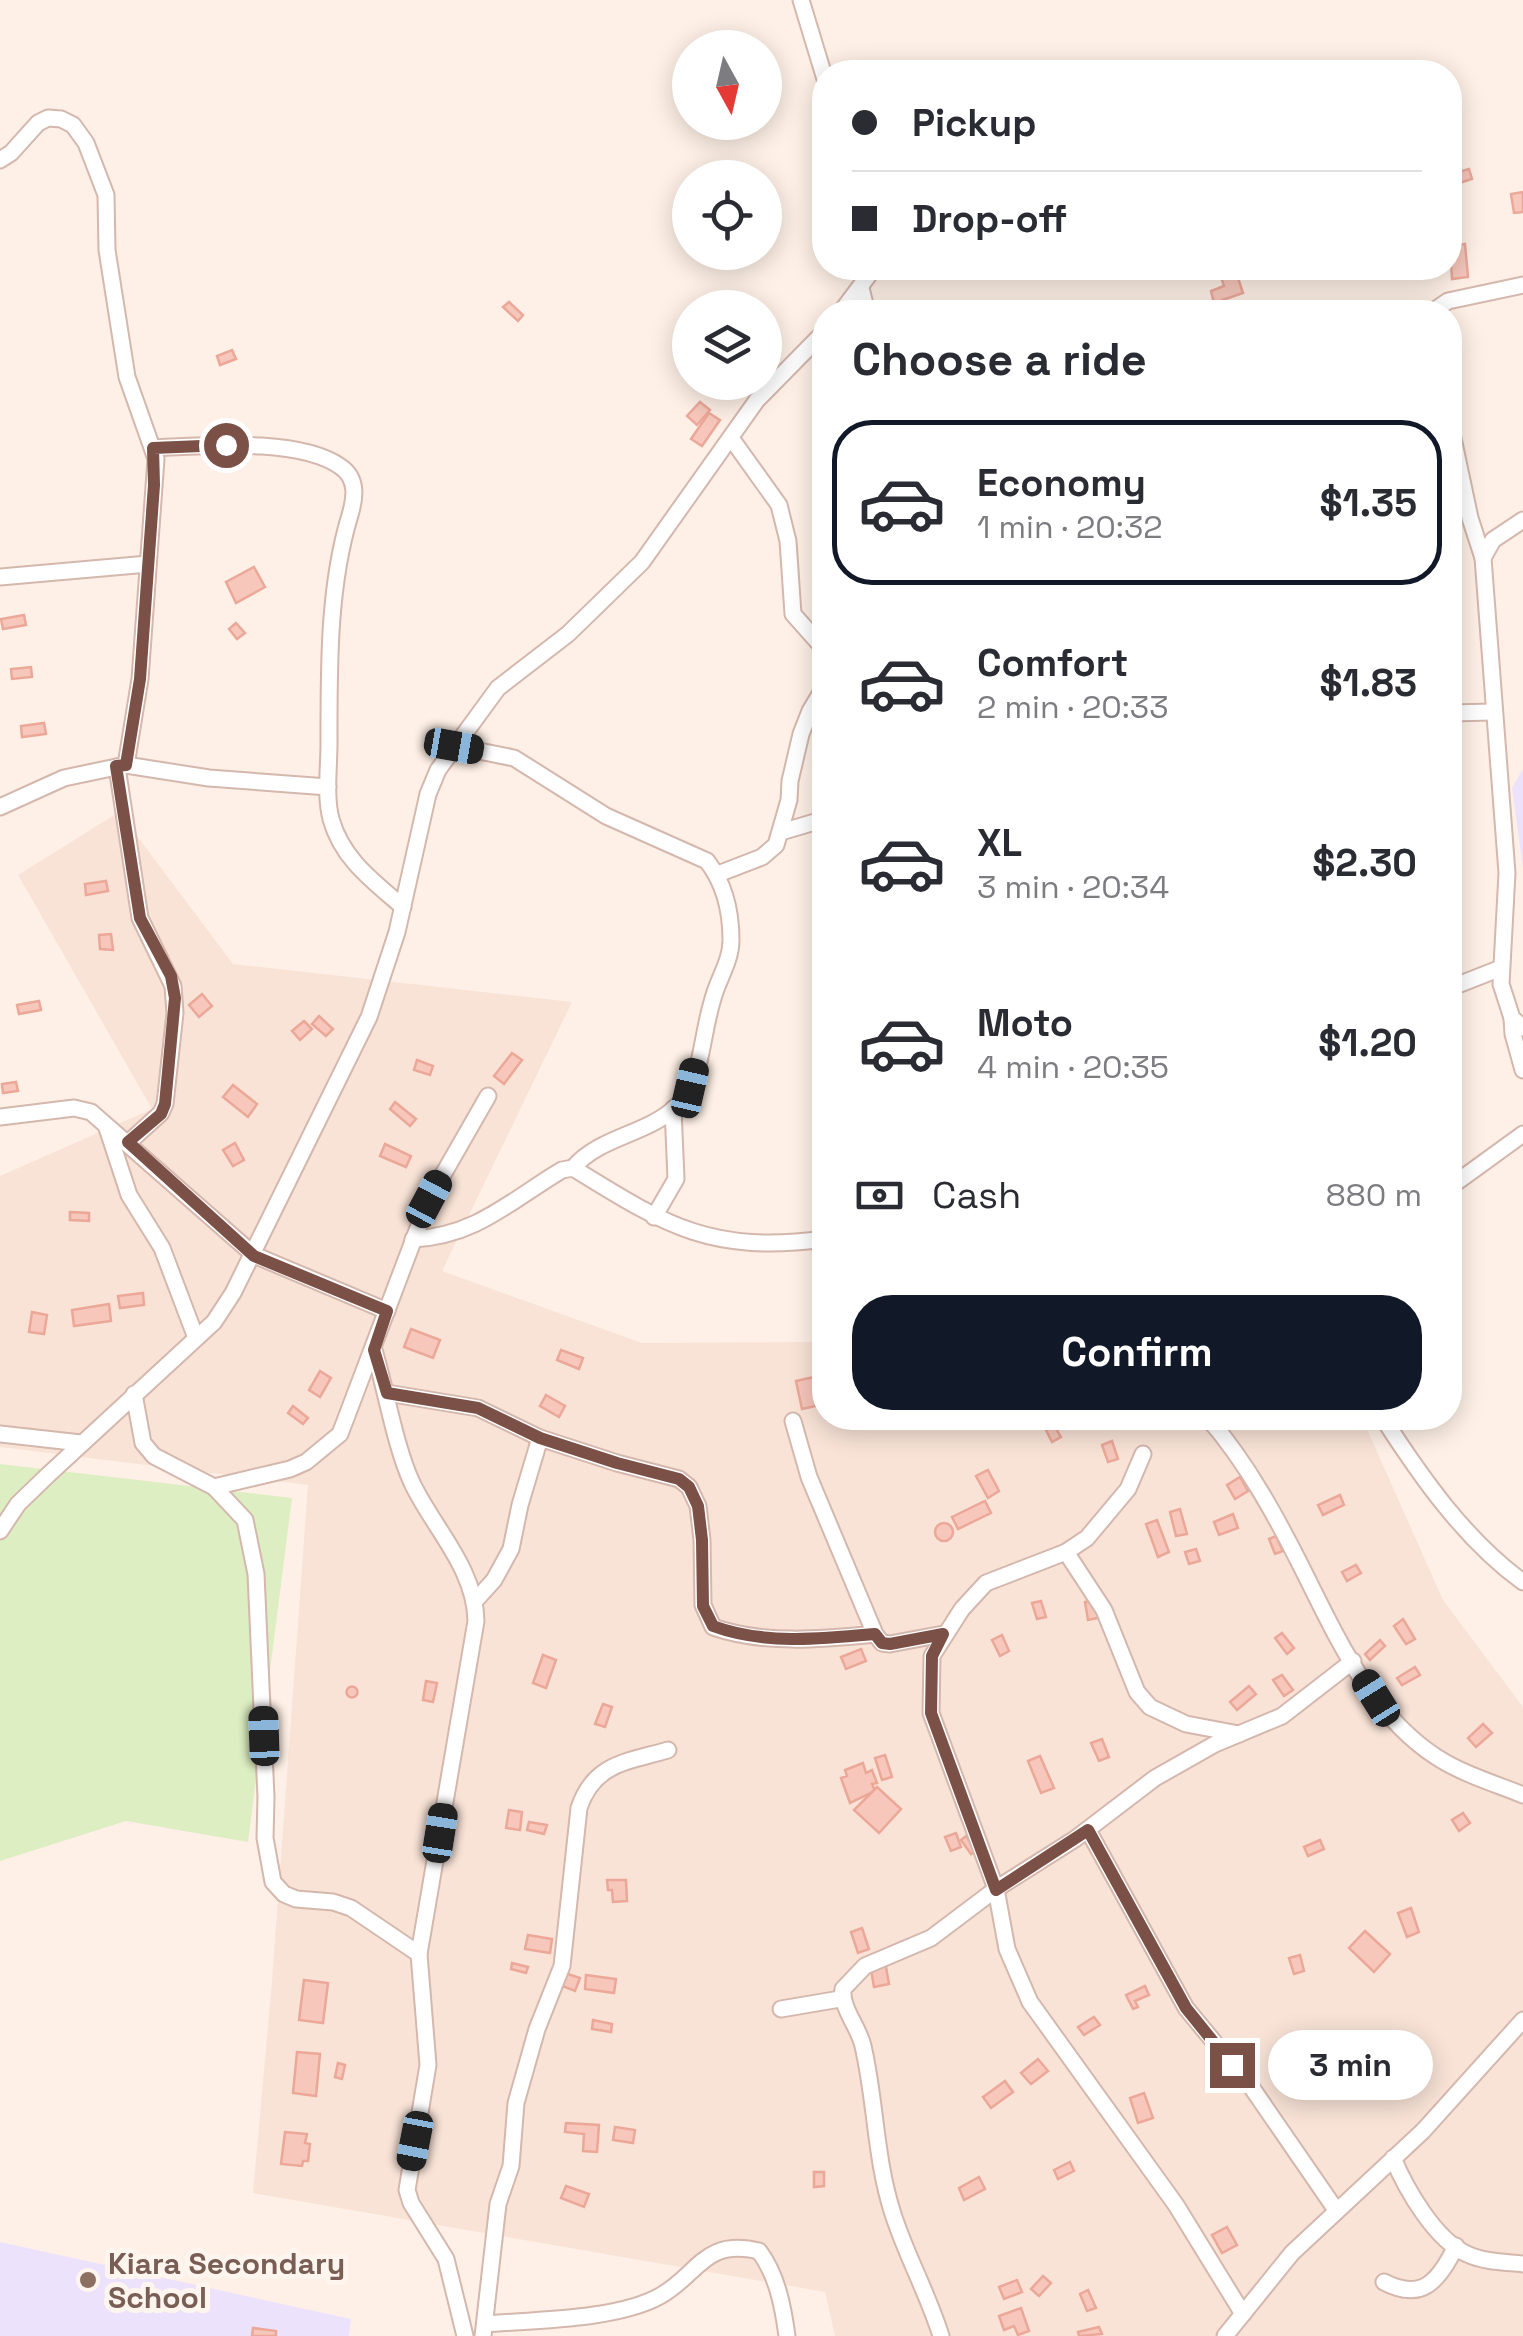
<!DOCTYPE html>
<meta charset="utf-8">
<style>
:root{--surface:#fff;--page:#f7f7f7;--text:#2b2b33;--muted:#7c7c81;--line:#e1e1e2;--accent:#111827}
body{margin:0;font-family:"Space Grotesk",sans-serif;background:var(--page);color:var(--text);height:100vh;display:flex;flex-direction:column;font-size:38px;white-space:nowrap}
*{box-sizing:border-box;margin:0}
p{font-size:32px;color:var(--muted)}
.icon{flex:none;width:55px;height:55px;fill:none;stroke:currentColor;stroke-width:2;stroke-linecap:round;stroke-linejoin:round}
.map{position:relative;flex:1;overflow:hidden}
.sheet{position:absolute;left:812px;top:300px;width:650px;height:1130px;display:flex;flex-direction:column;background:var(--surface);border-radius:40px;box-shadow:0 5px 25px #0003}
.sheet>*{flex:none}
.top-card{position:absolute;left:812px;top:60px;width:650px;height:220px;border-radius:40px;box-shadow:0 5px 25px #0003;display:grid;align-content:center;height:220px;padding:0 40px;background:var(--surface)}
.needle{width:65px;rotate:172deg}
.buttons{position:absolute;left:672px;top:30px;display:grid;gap:20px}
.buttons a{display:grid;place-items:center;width:110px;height:110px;border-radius:50%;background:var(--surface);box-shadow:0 5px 25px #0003;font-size:50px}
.end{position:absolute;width:45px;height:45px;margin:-22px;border:12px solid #7b5047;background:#fff;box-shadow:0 0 0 5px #fff}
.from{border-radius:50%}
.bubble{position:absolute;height:70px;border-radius:35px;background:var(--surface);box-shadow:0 5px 25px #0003;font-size:32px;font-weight:600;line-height:70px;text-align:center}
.car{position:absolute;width:30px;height:60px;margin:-30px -15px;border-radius:12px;box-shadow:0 0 8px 2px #0007;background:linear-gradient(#222 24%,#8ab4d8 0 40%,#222 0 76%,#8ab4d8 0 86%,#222 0)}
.top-card b{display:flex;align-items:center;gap:35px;height:95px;font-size:38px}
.top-card b+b{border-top:2px solid var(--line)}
.top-card i{width:25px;height:25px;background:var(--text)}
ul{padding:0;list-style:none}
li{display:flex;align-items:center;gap:30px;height:165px;margin:0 20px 15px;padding:0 20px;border:5px solid transparent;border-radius:40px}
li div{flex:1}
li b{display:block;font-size:38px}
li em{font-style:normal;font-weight:600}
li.on{border-color:var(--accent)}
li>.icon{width:90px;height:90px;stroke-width:1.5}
h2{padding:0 40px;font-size:45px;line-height:120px}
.pay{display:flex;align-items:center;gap:25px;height:110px;padding:0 40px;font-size:38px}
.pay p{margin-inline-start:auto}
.button{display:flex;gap:20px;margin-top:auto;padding:20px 40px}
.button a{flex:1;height:115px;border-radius:40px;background:var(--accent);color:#fff;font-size:40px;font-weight:600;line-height:115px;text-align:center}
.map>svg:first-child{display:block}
</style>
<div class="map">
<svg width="1523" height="2336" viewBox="0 0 1523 2336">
<rect width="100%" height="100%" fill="#fef0e6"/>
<polygon fill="#f9e3d7" points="119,812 233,964 572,1002 442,1271 642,1343 825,1342 825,1418 1362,1418 1443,1600 1523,1707 1523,2336 835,2336 825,2292 253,2193 272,1981 308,1485 0,1447 0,1176 152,1109 18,875"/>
<g fill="#ede2fb">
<polygon points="1523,769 1523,869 1512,788"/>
<polygon points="0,2242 351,2319 349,2336 0,2336"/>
</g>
<polygon fill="#ddeec2" points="0,1464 292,1498 248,1842 126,1821 0,1861"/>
<g fill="#f7c7bb" stroke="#eba899" stroke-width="2.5">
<polygon points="1469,169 1472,179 1454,185 1451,174"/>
<polygon points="1523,192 1523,212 1514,213 1511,194"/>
<polygon points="1465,244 1468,277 1452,279 1450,246"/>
<polygon points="1235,269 1243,293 1214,303 1211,291 1224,286 1220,274"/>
<polygon points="509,302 523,315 518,321 503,307"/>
<polygon points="232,350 236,359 220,365 217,356"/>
<polygon points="700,402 710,410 697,425 687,416"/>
<polygon points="709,413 720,420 702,446 691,439"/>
<polygon points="254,567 265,587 236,603 226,582"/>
<polygon points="24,615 26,625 3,629 1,619"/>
<polygon points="236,623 245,633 237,639 229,629"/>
<polygon points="31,667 32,677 12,679 11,669"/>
<polygon points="44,723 46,734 22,737 21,726"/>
<polygon points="106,881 108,891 86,895 85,884"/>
<polygon points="111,934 113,950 100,949 99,935"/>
<polygon points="202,994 212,1006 199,1017 189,1005"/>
<polygon points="39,1001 41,1010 19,1014 17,1005"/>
<polygon points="319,1016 333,1029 326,1036 312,1024"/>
<polygon points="304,1021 312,1029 300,1040 292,1031"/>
<polygon points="512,1053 522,1060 504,1084 494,1076"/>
<polygon points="417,1060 433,1066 430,1075 414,1070"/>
<polygon points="16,1082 18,1091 3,1093 2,1084"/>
<polygon points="233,1085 257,1104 248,1117 223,1097"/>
<polygon points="395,1102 416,1119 410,1126 390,1109"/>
<polygon points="235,1143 244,1160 233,1166 223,1150"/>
<polygon points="385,1144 411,1156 406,1167 380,1156"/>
<polygon points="70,1212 89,1213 89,1221 70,1220"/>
<polygon points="143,1293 144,1305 120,1308 118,1296"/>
<polygon points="109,1304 111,1321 74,1326 72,1310"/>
<polygon points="32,1312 47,1315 44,1334 29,1332"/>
<polygon points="411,1329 440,1340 433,1358 404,1347"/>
<polygon points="561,1350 583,1358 579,1369 557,1360"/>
<polygon points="320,1371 331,1378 320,1397 309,1390"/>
<polygon points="814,1377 820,1405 802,1409 796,1381"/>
<polygon points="546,1395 565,1406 559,1417 540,1406"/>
<polygon points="293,1406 308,1418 303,1424 288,1413"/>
<polygon points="916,1418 940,1418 922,1428"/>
<polygon points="1052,1422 1061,1437 1052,1442 1044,1426"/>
<polygon points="1112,1441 1118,1459 1108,1462 1102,1445"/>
<polygon points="988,1470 999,1491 988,1498 976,1476"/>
<polygon points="1240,1477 1248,1491 1235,1499 1227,1485"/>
<polygon points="1340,1495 1344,1505 1323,1515 1318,1505"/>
<polygon points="985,1501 991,1513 958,1529 952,1517"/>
<polygon points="1180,1509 1187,1534 1176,1536 1170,1512"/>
<polygon points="1233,1514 1238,1528 1219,1535 1214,1522"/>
<polygon points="1157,1520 1169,1552 1158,1557 1146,1524"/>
<circle cx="944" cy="1532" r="9"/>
<polygon points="1276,1536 1283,1551 1275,1554 1269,1539"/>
<polygon points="1196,1549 1200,1561 1189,1564 1185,1552"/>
<polygon points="1356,1565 1361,1573 1347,1581 1342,1572"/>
<polygon points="1099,1599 1102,1617 1088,1620 1085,1602"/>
<polygon points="1041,1601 1046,1617 1037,1619 1032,1603"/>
<polygon points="1403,1619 1415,1639 1406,1644 1394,1626"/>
<polygon points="1282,1633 1294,1648 1287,1654 1275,1638"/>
<polygon points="1002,1635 1009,1651 1000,1656 992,1640"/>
<polygon points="1380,1640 1385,1646 1370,1660 1365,1654"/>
<polygon points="861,1649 866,1661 846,1669 841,1657"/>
<polygon points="543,1655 556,1660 546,1688 533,1683"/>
<polygon points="1415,1667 1420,1675 1402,1685 1397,1678"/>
<polygon points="1282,1675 1293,1690 1284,1696 1273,1680"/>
<polygon points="426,1681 437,1683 433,1702 423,1700"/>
<polygon points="1249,1686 1256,1694 1237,1710 1230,1702"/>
<circle cx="352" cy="1692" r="5.5"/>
<polygon points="603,1704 612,1707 605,1727 595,1724"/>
<polygon points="1483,1724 1492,1733 1476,1747 1468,1738"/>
<polygon points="1102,1739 1109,1757 1099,1761 1091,1743"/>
<polygon points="885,1755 892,1777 882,1780 875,1758"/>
<polygon points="1040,1756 1054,1788 1041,1793 1028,1761"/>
<polygon points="863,1763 866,1773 872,1770 877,1783 872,1784 875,1791 850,1803 841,1778 847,1776 845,1770"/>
<polygon points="877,1787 901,1809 879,1833 854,1810"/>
<polygon points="509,1810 522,1812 520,1830 506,1828"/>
<polygon points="1463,1813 1470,1823 1459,1831 1452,1820"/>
<polygon points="529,1822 547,1825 544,1834 527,1830"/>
<polygon points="956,1833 961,1847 951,1851 945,1837"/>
<polygon points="966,1836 976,1851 971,1854 961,1840"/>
<polygon points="1320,1840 1324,1849 1308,1856 1304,1847"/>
<polygon points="607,1880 626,1880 627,1901 613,1902 612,1890 608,1890"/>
<polygon points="1411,1908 1419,1932 1407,1937 1398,1913"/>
<polygon points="862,1928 869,1949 858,1953 851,1932"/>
<polygon points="1365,1931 1390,1954 1374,1972 1349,1948"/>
<polygon points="528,1935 552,1939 550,1953 525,1949"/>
<polygon points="1300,1955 1304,1971 1294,1974 1289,1958"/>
<polygon points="885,1961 889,1984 874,1987 870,1964"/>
<polygon points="512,1963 528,1967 526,1973 511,1969"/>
<polygon points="556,1970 580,1978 575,1991 552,1982"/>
<polygon points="586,1975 616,1979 614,1993 585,1989"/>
<polygon points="304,1980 328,1983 323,2023 299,2020"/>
<polygon points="1145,1986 1149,1995 1135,2001 1138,2007 1133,2009 1126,1995"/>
<polygon points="1094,2017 1100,2025 1084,2035 1078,2027"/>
<polygon points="593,2020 612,2024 611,2032 592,2029"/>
<polygon points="297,2052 320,2054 316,2096 293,2093"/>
<polygon points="1038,2059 1048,2071 1031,2084 1021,2073"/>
<polygon points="1309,2060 1315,2069 1303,2077 1298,2068"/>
<polygon points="338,2063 345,2065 342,2079 335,2077"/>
<polygon points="1005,2081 1013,2092 991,2108 983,2097"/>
<polygon points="1144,2093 1153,2118 1138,2123 1130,2098"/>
<polygon points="566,2123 599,2125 597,2152 583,2151 584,2134 565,2132"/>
<polygon points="615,2127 635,2130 633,2143 613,2140"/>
<polygon points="285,2132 307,2134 305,2143 310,2144 308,2161 303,2161 302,2166 281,2164"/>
<polygon points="1070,2162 1074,2171 1058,2179 1054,2170"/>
<polygon points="814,2172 824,2172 824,2186 814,2187"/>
<polygon points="979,2177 985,2189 964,2200 959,2188"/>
<polygon points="566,2186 589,2194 584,2207 561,2198"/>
<polygon points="1227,2227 1237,2245 1222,2253 1212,2235"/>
<polygon points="1043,2276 1051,2283 1039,2296 1031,2289"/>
<polygon points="1017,2280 1022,2292 1004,2299 999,2287"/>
<polygon points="1088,2290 1096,2308 1087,2311 1080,2294"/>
<polygon points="1021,2308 1029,2331 1018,2335 1014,2326 1004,2330 999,2316"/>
<polygon points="1099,2327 1102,2334 1079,2336 1078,2332"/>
<polygon points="253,2328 276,2331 276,2336 252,2336"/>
</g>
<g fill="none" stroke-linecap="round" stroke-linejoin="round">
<defs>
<g id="minor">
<polyline points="801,0 825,79"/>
<polyline points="0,160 11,153 38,123 48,118 61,119 73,125 86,143 106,195 107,250 127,377 156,459 140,679 126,765"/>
<polyline points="861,288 867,312"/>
<polyline points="841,312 874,268"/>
<polyline points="1432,312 1448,301 1523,285"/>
<polyline points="1450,424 1470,518 1483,558"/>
<polyline points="731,438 779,505 788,541 793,614 825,650"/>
<path d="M153,448C203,446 299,437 341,467C358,479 355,498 350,515C328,587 329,668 329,743C329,768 325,796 331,819C342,859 373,881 403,907"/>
<polyline points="1523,520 1493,540 1483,558 1507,873 1501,984 1512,1018 1523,1028"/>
<polyline points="0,577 148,564"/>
<polyline points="1450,713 1493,712"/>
<path d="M454,746L514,758L606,816L707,861C724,883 731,912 731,940C731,956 724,969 718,984C704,1017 704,1057 691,1088C688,1094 682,1102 677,1106C647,1135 600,1136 573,1168"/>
<polyline points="117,767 140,918 173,986 175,1013 165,1104 161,1113 128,1143"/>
<polyline points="0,807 64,778 126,765 209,778 328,787"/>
<polyline points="781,832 825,819"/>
<polyline points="718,874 762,857 776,845 789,800 790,781 801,734 810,711 825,686"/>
<polyline points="1450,988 1501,968"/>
<polyline points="1512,1018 1513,1034 1523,1070"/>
<polyline points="0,1117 74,1108 91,1112 254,1255 387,1311"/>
<polyline points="107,1128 129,1195 162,1248 196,1338"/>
<polyline points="1450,1187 1523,1134"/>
<polyline points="654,1217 676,1179 673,1109"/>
<path d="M413,1239C476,1236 510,1201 562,1170L573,1168C667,1226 710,1254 825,1239"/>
<path d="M374,1350C386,1390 395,1446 412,1483C434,1529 475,1568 476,1621L419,1954L428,2065L407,2190L411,2203L446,2259L465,2336"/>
<path d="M387,1393L478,1408L540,1438L617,1463L679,1479L689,1487L698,1506L702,1540L703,1605L713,1627C764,1645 823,1639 875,1634"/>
<polyline points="134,1394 143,1443 154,1456 214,1487 245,1520 256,1574 266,1797 265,1838 273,1882 284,1894 296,1899 333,1902 351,1908 419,1954"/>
<path d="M1208,1418C1248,1464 1278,1520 1305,1574C1338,1640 1373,1717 1438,1758C1463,1774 1496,1784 1523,1795"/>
<path d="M1383,1418C1421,1477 1465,1540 1523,1582"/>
<polyline points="793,1421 809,1477 875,1634 882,1643 890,1644 943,1634"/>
<polyline points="0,1434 81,1443"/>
<polyline points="1143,1454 1128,1489 1087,1538 1066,1552 986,1583 962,1609 932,1656 931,1713 996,1889 1007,1949 1030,2002 1176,2205 1243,2314"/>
<polyline points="214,1487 290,1469 306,1462 340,1434 429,1199 488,1096"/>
<polyline points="0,1531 18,1504 48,1475 214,1322 233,1293 369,1017 397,932 428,794 438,770 498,688 568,634 642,562 757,400 825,331"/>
<polyline points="1066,1552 1104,1610 1137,1692 1150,1707 1186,1724 1239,1734"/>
<polyline points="475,1601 494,1580 511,1549 520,1505 540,1438"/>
<polyline points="1088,1830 1186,2008 1252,2088 1336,2210"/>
<polyline points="781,2009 840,1999 842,1995"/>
<path d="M1393,2158C1406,2189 1435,2240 1467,2254C1484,2262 1505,2262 1523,2264"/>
<path d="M1384,2282C1422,2302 1439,2281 1456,2246"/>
<path d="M485,2324C534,2320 617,2320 660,2296C699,2274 704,2238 759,2251C777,2275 783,2306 787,2336"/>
<path d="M483,2336L498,2204L511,2166L516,2103L537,2029L562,1966L579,1808C594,1763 627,1762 668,1750"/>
<path d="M941,2336C928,2294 906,2255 893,2214C875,2159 876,2102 863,2046C859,2027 841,2009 843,1989L865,1966L931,1938L996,1889L1075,1839L1155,1778L1215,1744L1282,1716L1353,1661"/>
<polyline points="1225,2336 1292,2253 1423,2131 1523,2020"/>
</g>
</defs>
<use href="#minor" stroke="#d4b7ad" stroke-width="19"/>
<use href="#minor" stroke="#fff" stroke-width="15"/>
</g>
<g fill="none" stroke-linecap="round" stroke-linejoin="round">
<path stroke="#7b5047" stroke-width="12" d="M226,445L153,448L154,485L140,679L126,765L116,766L140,918L171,976L175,998L165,1104L161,1114L128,1142L254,1256L387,1311L374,1350L387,1393L478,1408L540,1438L617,1463L679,1479L689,1487L698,1506L702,1540L703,1606L713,1626C764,1645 822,1639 875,1634L882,1643L890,1644L943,1634L932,1656L931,1713L996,1890L1088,1830L1186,2008L1232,2065"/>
</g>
<circle fill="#8d6e63" stroke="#fff5ef" stroke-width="4" cx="88" cy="2280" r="10"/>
<g text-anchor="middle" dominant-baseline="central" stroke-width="10" stroke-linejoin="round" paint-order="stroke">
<g font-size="30" font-weight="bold" fill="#785e54" stroke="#fff5ef" text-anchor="start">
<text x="108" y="2263">Kiara Secondary<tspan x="108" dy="34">School</tspan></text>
</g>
</g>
</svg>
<div class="buttons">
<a><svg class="needle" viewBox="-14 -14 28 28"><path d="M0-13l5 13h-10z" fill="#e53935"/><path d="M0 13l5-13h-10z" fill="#7c7c81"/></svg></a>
<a><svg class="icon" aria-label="locate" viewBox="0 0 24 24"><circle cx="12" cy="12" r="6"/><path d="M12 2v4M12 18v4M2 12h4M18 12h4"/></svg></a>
<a><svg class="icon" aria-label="layers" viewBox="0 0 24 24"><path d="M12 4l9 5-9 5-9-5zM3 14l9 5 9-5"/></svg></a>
</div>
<i class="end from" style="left:226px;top:445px"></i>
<i class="end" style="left:1232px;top:2065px"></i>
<div class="bubble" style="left:1268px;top:2030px;width:165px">3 min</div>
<i class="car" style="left:454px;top:746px;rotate:100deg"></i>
<i class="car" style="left:690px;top:1088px;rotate:13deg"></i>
<i class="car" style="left:429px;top:1199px;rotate:28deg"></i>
<i class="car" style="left:1376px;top:1698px;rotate:328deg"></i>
<i class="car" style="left:264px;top:1736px;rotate:358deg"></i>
<i class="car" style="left:440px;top:1833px;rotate:9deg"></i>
<i class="car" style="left:415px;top:2141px;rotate:191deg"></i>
<div class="top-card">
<b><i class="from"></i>Pickup</b>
<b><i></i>Drop-off</b>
</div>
<section class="sheet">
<h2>Choose a ride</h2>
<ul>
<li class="on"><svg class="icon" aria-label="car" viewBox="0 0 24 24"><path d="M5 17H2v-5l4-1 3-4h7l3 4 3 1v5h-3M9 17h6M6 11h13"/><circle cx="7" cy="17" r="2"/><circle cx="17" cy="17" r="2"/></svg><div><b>Economy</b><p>1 min · 20:32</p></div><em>$1.35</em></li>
<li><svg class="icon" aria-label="car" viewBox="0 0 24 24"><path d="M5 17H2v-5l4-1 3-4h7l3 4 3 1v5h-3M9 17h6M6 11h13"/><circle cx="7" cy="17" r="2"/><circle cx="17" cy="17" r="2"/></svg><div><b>Comfort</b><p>2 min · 20:33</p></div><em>$1.83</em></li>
<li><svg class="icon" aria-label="car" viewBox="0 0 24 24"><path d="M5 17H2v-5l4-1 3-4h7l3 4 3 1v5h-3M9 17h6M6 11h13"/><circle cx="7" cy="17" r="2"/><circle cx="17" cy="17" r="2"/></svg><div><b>XL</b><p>3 min · 20:34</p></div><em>$2.30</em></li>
<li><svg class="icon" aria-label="car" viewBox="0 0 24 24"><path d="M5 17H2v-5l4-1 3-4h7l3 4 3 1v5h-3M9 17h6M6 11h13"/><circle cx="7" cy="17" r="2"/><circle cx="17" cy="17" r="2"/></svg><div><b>Moto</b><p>4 min · 20:35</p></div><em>$1.20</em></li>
</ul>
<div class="pay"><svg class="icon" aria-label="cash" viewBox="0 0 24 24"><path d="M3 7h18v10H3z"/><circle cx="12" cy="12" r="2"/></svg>Cash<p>880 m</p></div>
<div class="button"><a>Confirm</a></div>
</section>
</div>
